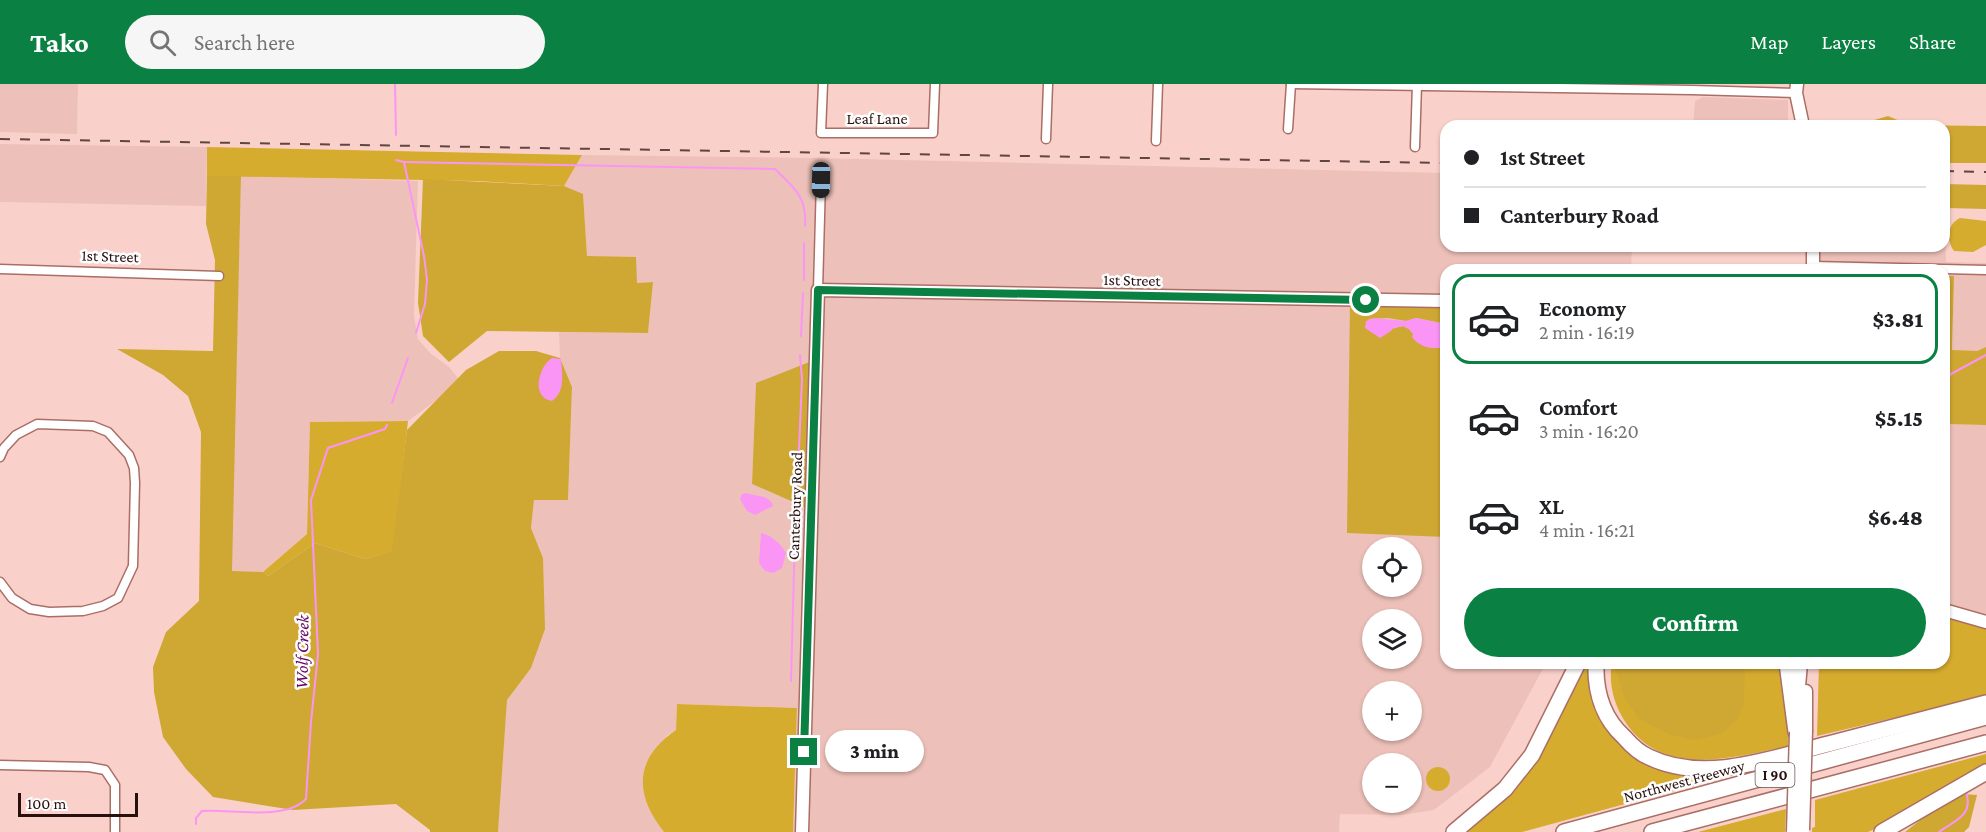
<!DOCTYPE html>
<meta charset="utf-8">
<style>
:root{--surface:#fff;--page:#f6f6f6;--text:#202124;--muted:#757577;--line:#e0e0e0;--accent:#0b8043}
body{margin:0;font-family:"Crimson Pro",serif;background:var(--page);color:var(--text);height:100vh;display:flex;flex-direction:column;font-size:22px;white-space:nowrap}
*{box-sizing:border-box;margin:0}
p{font-size:20px;color:var(--muted)}
.icon{flex:none;width:33px;height:33px;fill:none;stroke:currentColor;stroke-width:2;stroke-linecap:round;stroke-linejoin:round}
.map{position:relative;flex:1;overflow:hidden}
.details{position:absolute;left:1440px;top:180px;width:510px;height:405px;display:flex;flex-direction:column;background:var(--surface);border-radius:18px;box-shadow:0 2px 4px #0004}
.details>*{flex:none}
.hud{position:absolute;left:1440px;top:36px;width:510px;height:132px;border-radius:18px;box-shadow:0 2px 4px #0004;display:grid;align-content:center;height:132px;padding:0 24px;background:var(--surface)}
.tools{position:absolute;left:1362px;top:453px;display:grid;gap:12px}
.tools a{display:grid;place-items:center;width:60px;height:60px;border-radius:50%;background:var(--surface);box-shadow:0 2px 4px #0004;font-size:30px}
.scale{position:absolute;left:18px;bottom:15px;width:120px;box-sizing:border-box;padding-left:6px;border:3px solid #27100d;border-top:0;font-size:16px;line-height:21px;white-space:nowrap;color:#27100d;-webkit-text-stroke:4px #fdfdfd;paint-order:stroke}
.end{position:absolute;width:27px;height:27px;margin:-14px;border:8px solid #0b8043;background:#fff;box-shadow:0 0 0 3px #fff}
.from{border-radius:50%}
.bubble{position:absolute;height:42px;border-radius:21px;background:var(--surface);box-shadow:0 2px 4px #0004;font-size:20px;font-weight:800;line-height:42px;text-align:center}
.car{position:absolute;width:18px;height:36px;margin:-18px -9px;border-radius:8px;box-shadow:0 0 4px 2px #0007;background:linear-gradient(#222 24%,#8ab4d8 0 40%,#222 0 76%,#8ab4d8 0 86%,#222 0)}
.hud b{display:flex;align-items:center;gap:21px;height:57px;font-size:22px}
.hud b+b{border-top:2px solid var(--line)}
.hud i{width:15px;height:15px;background:var(--text)}
ul{padding:10px 0 0;list-style:none}
li{display:flex;align-items:center;gap:18px;height:90px;margin:0 12px 9px;padding:0 12px;border:3px solid transparent;border-radius:18px}
li div{flex:1}
li b{display:block;font-size:22px}
li em{font-style:normal;font-weight:800}
li.selected{border-color:var(--accent)}
li>.icon{width:54px;height:54px;stroke-width:1.5}
.cta{display:flex;gap:12px;margin-top:auto;padding:12px 24px}
.cta a{flex:1;height:69px;border-radius:36px;background:var(--accent);color:#fff;font-size:24px;font-weight:800;line-height:69px;text-align:center}
header{display:flex;align-items:center;gap:36px;box-sizing:border-box;height:84px;padding:0 30px;background:var(--accent);color:#fff}
header strong{font-size:28px}
nav{display:flex;gap:33px;margin-inline-start:auto;font-size:21px}
.search{width:420px;height:54px;background:var(--page);display:flex;align-items:center;gap:15px;box-sizing:border-box;padding:0 21px;border-radius:33px;color:var(--muted);font-size:22px}
.map>svg:first-child{display:block}
</style>
<header>
<strong>Tako</strong>
<div class="search"><svg class="icon" aria-label="search" viewBox="0 0 24 24"><circle cx="10" cy="10" r="6"/><path d="M15 15l6 6"/></svg>Search here</div>
<nav><a>Map</a><a>Layers</a><a>Share</a></nav>
</header>
<div class="map">
<svg width="1986" height="748" viewBox="0 0 1986 748">
<rect width="100%" height="100%" fill="#fad1ca"/>
<g fill="#edc1b9" fill-rule="evenodd">
<polygon points="0,0 78,0 77,50 0,48"/>
<polygon points="1703,13 1788,16 1788,37 1791,42 1693,42 1695,17"/>
<polygon points="0,60 207,63 206,122 0,118"/>
<path d="M582,71L819,74L1446,89V162H1632L1631,186H1446V220L1420,451L1446,453V579H1546L1490,683L1434,726L1402,731L1340,730L1339,748H793L797,624L677,620L676,646L666,652L656,737L664,748H498L507,616L531,584L543,474L531,444L534,415L568,416L572,303L560,274L559,248L648,249L653,198L637,199L587,172L583,111L564,102ZM756,299L807,423L752,400ZM1372,464H1412V502H1372ZM1372,536H1412V574H1372ZM1372,608H1412V646H1372ZM1372,680H1412V718H1372Z"/>
<polygon points="241,92 418,97 414,232 418,255 430,269 449,283 461,298 408,337 310,338 307,450 263,488 231,487"/>
<polygon points="1944,100 1946,178 1986,179 1986,263 1977,267 1952,267 1954,192 1944,192 1944,186 1819,186 1819,162 1944,162"/>
<polygon points="1944,340 1986,341 1986,533 1944,520"/>
</g>
<g fill="#d6ac2f">
<polygon points="207,63 582,71 564,102 476,97 207,92"/>
<path d="M1960,134L1986,137V161L1973,168L1954,167C1946,156 1947,140 1960,134Z"/>
<polygon points="408,337 393,467 365,475 315,459 268,492 263,488 307,450 310,338"/>
<polygon points="1944,533 1961,538 1986,542 1986,612 1817,652 1819,579 1944,579"/>
<polygon points="1583,579 1594,579 1593,590 1629,666 1734,686 1735,690 1522,748 1461,748 1485,729"/>
<path d="M1612,579H1782L1788,623V662C1731,674 1661,695 1624,636C1614,620 1608,598 1612,579Z"/>
<path d="M677,620L797,624L793,748H664C634,710 634,675 676,646Z"/>
<polygon points="1986,670 1986,683 1882,742 1868,748 1812,748 1812,744 1815,743 1815,716"/>
<circle cx="1438" cy="695" r="12"/>
<polygon points="1786,725 1785,748 1698,748"/>
</g>
<g fill="#cfa733">
<polygon points="1888,32 1909,41 1986,42 1986,79 1944,79 1944,42 1870,42 1871,37"/>
<polygon points="207,92 241,92 232,487 263,488 268,492 315,459 365,475 392,467 407,346 466,286 499,267 536,267 560,274 572,303 568,416 534,416 531,444 543,474 545,545 531,584 507,616 498,748 430,748 430,746 396,720 293,726 213,713 186,685 163,653 154,608 153,583 166,548 199,517 201,348 188,312 163,291 117,265 213,267 215,176 206,140"/>
<polygon points="423,95 564,102 583,110 587,172 636,173 637,199 653,198 648,249 487,247 449,278 423,252 418,219"/>
<polygon points="1944,100 1986,101 1986,125 1945,124"/>
<polygon points="1944,192 1954,192 1952,266 1977,267 1986,263 1986,341 1944,340"/>
<polygon points="1350,219 1446,220 1446,240 1416,234 1406,237 1388,234 1368,235 1391,245 1403,242 1409,245 1426,263 1441,264 1446,262 1446,453 1347,449"/>
<polygon points="812,277 807,424 752,400 756,299"/>
<polygon points="1618,579 1745,579 1744,620 1737,636 1721,650 1695,656 1669,650 1639,635 1624,612 1616,585"/>
<polygon points="1963,710 1977,711 1969,743 1964,748 1905,748 1933,726"/>
</g>
<g fill="#fb95f5">
<path d="M1374,234L1406,237L1416,234L1444,240H1446V262C1433,266 1420,264 1412,253L1413,250L1409,245L1403,242L1393,244L1391,247L1380,254L1365,244L1366,237Z"/>
<path d="M552,274L561,275C562,290 566,307 552,317C531,314 538,283 552,274Z"/>
<path d="M746,409C756,413 770,410 773,422L755,431L747,427L740,415L742,410Z"/>
<path d="M761,449C771,451 781,460 786,469L782,484L773,489L765,487L759,479Z"/>
</g>
<g fill="none" stroke-linecap="round" stroke-linejoin="round">
<g stroke="#fb95f5" stroke-width="2">
<polyline points="395,0 396,51"/>
<polyline points="396,76 404,78 424,172 427,196 425,220 416,249"/>
<path d="M404,78L775,85C794,104 807,112 805,142"/>
<polyline points="804,196 804,159"/>
<polyline points="801,252 803,209"/>
<polyline points="1944,298 1951,290 1986,271"/>
<polyline points="392,319 408,274"/>
<polyline points="796,435 802,295 800,271"/>
<polyline points="791,597 795,448"/>
<path d="M196,740V734L202,727C232,725 285,737 306,715L311,638L318,570L311,416L328,364L385,345L387,341"/>
<path d="M1939,748C1955,736 1974,732 1966,707"/>
</g>
<defs>
<g id="street">
<polyline points="823,0 821,49 933,49 935,0"/>
<polyline points="1291,0 1692,6 1796,9"/>
<polyline points="1288,45 1291,0"/>
<polyline points="1046,55 1048,0"/>
<polyline points="1156,57 1158,0"/>
<polyline points="1415,63 1417,0"/>
<polyline points="1813,182 1986,186"/>
<polyline points="0,185 219,192"/>
<polyline points="818,206 821,96"/>
<polyline points="0,373 4,364 16,351 37,340 93,342 108,348 129,371 134,384 135,399 133,482 118,514 103,522 83,527 49,528 30,525 12,514 0,498"/>
<polyline points="0,681 89,683 105,686 115,701 115,748"/>
</g>
<g id="secondary">
<polyline points="1797,0 1796,9 1803,42"/>
<polyline points="1813,186 1813,162"/>
<polyline points="1944,526 1986,538"/>
<polyline points="1797,626 1801,579"/>
<polyline points="1806,646 1806,607"/>
<polyline points="802,748 818,206 1446,217"/>
</g>
<g id="highway">
<path d="M1596,579C1595,607 1603,634 1624,653C1631,661 1639,669 1649,673C1706,701 1778,672 1836,658C1886,645 1936,632 1986,619"/>
<polyline points="1787,579 1796,648"/>
<polyline points="1454,748 1505,705 1532,671 1578,579"/>
<polyline points="1564,748 1986,633"/>
<polyline points="1652,748 1986,659"/>
<polyline points="1882,748 1986,688"/>
</g>
</defs>
<use href="#street" stroke="#aa6e65" stroke-width="11"/>
<use href="#secondary" stroke="#aa6e65" stroke-width="15"/>
<use href="#highway" stroke="#aa6e65" stroke-width="18"/>
<use href="#street" stroke="#fff" stroke-width="8"/>
<use href="#secondary" stroke="#fff" stroke-width="12"/>
<use href="#highway" stroke="#fff" stroke-width="15"/>
<g stroke="#604540" stroke-width="2" stroke-dasharray="10 10" stroke-linecap="butt">
<polyline points="0,55 1446,79"/>
<polyline points="1944,87 1986,88"/>
</g>
<defs>
<g id="secondary-bridge">
<polyline points="1803,746 1806,646"/>
<polyline points="1793,748 1796,648"/>
</g>
</defs>
<use href="#secondary-bridge" stroke="#aa6e65" stroke-width="15" stroke-linecap="butt"/>
<use href="#secondary-bridge" stroke="#fff" stroke-width="12"/>
</g>
<g fill="none" stroke-linecap="round" stroke-linejoin="round">
<polyline stroke="#0b8043" stroke-width="8" points="804,668 818,206 1366,216"/>
</g>
<g text-anchor="middle" dominant-baseline="central" stroke-width="5" stroke-linejoin="round" paint-order="stroke">
<rect fill="#fdfdfd" stroke="#675755" stroke-width="1.5" x="1755.5" y="679" width="39" height="24" rx="4.5"/>
<g font-size="15" font-weight="bold" fill="#27100d">
<text x="1775" y="691">I 90</text>
</g>
<g font-size="16" fill="#27100d" stroke="#fdfdfd">
<text x="877" y="34">Leaf Lane</text>
<text transform="translate(110 172) rotate(2)">1st Street</text>
<text transform="translate(1132 196) rotate(1)">1st Street</text>
<text transform="translate(795 422) rotate(-88)">Canterbury Road</text>
<text transform="translate(1684 697) rotate(-15)">Northwest Freeway</text>
</g>
<g font-size="18" font-style="italic" fill="#660665" stroke="#fdfdfd">
<text transform="translate(302 568) rotate(-89)">Wolf Creek</text>
</g>
</g>
</svg>
<div class="tools">
<a><svg class="icon" aria-label="locate" viewBox="0 0 24 24"><circle cx="12" cy="12" r="6"/><path d="M12 2v4M12 18v4M2 12h4M18 12h4"/></svg></a>
<a><svg class="icon" aria-label="layers" viewBox="0 0 24 24"><path d="M12 4l9 5-9 5-9-5zM3 14l9 5 9-5"/></svg></a>
<a>+</a>
<a>−</a>
</div>
<div class="scale">100 m</div>
<i class="end from" style="left:1366px;top:216px"></i>
<i class="end" style="left:804px;top:668px"></i>
<div class="bubble" style="left:825px;top:646px;width:99px">3 min</div>
<i class="car" style="left:821px;top:96px;rotate:181deg"></i>
<div class="hud">
<b><i class="from"></i>1st Street</b>
<b><i></i>Canterbury Road</b>
</div>
<section class="details">
<ul>
<li class="selected"><svg class="icon" aria-label="car" viewBox="0 0 24 24"><path d="M5 17H2v-5l4-1 3-4h7l3 4 3 1v5h-3M9 17h6M6 11h13"/><circle cx="7" cy="17" r="2"/><circle cx="17" cy="17" r="2"/></svg><div><b>Economy</b><p>2 min · 16:19</p></div><em>$3.81</em></li>
<li><svg class="icon" aria-label="car" viewBox="0 0 24 24"><path d="M5 17H2v-5l4-1 3-4h7l3 4 3 1v5h-3M9 17h6M6 11h13"/><circle cx="7" cy="17" r="2"/><circle cx="17" cy="17" r="2"/></svg><div><b>Comfort</b><p>3 min · 16:20</p></div><em>$5.15</em></li>
<li><svg class="icon" aria-label="car" viewBox="0 0 24 24"><path d="M5 17H2v-5l4-1 3-4h7l3 4 3 1v5h-3M9 17h6M6 11h13"/><circle cx="7" cy="17" r="2"/><circle cx="17" cy="17" r="2"/></svg><div><b>XL</b><p>4 min · 16:21</p></div><em>$6.48</em></li>
</ul>
<div class="cta"><a>Confirm</a></div>
</section>
</div>
